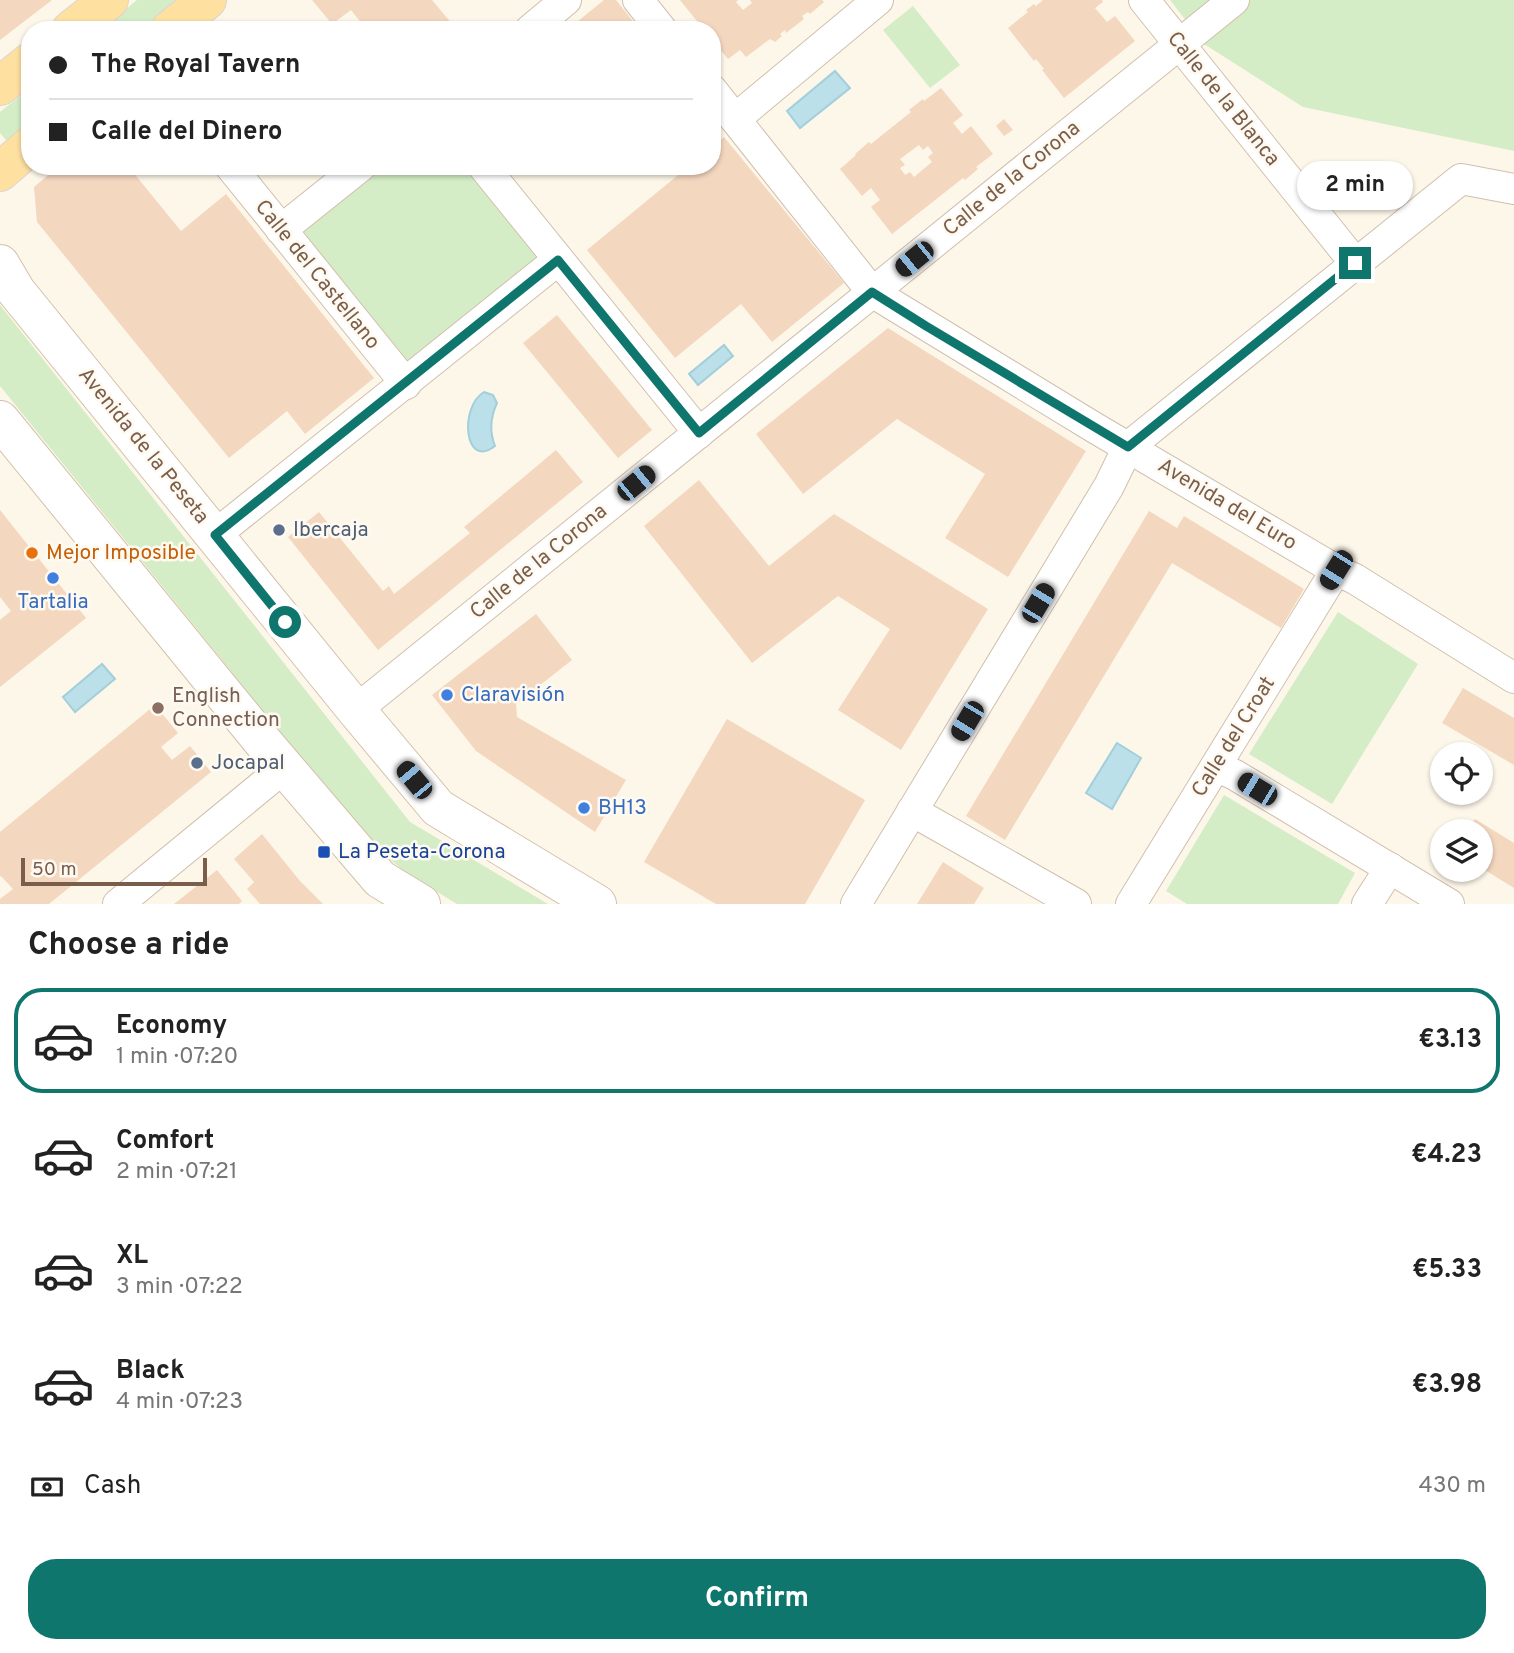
<!DOCTYPE html>
<meta charset="utf-8">
<style>
:root{--surface:#fff;--page:#f6f6f6;--text:#222;--muted:#767676;--line:#e0e0e0;--accent:#0f766e}
body{margin:0;font-family:Overpass,sans-serif;background:var(--page);color:var(--text);height:100vh;display:flex;flex-direction:column;font-size:26px;white-space:nowrap}
*{box-sizing:border-box;margin:0}
p{font-size:23px;color:var(--muted)}
.icon{flex:none;width:38px;height:38px;fill:none;stroke:currentColor;stroke-width:2;stroke-linecap:round;stroke-linejoin:round}
.map{position:relative;height:904px;overflow:hidden}
.side{display:flex;flex-direction:column;background:var(--surface);flex:1}
.side>*{flex:none}
.banner{position:absolute;left:21px;top:21px;width:700px;height:154px;border-radius:28px;box-shadow:0 2px 5px #0004;display:grid;align-content:center;height:154px;padding:0 28px;background:var(--surface)}
.tools{position:absolute;left:1430px;top:742px;display:grid;gap:14px}
.tools a{display:grid;place-items:center;width:63px;height:63px;border-radius:50%;background:var(--surface);box-shadow:0 2px 5px #0004;font-size:35px}
.scale{position:absolute;left:21px;bottom:18px;width:186px;box-sizing:border-box;padding-left:7px;border:4px solid #7a5e4b;border-top:0;font-size:19px;line-height:24px;white-space:nowrap;color:#7a5e4b;-webkit-text-stroke:5px #fffaf1;paint-order:stroke}
.end{position:absolute;width:32px;height:32px;margin:-16px;border:9px solid #0f766e;background:#fff;box-shadow:0 0 0 4px #fff}
.from{border-radius:50%}
.bubble{position:absolute;height:49px;border-radius:24px;background:var(--surface);box-shadow:0 2px 5px #0004;font-size:23px;font-weight:700;line-height:49px;text-align:center}
.car{position:absolute;width:21px;height:42px;margin:-21px -10px;border-radius:9px;box-shadow:0 0 5px 2px #0007;background:linear-gradient(#222 24%,#8ab4d8 0 40%,#222 0 76%,#8ab4d8 0 86%,#222 0)}
.banner b{display:flex;align-items:center;gap:24px;height:66px;font-size:26px}
.banner b+b{border-top:2px solid var(--line)}
.banner i{width:18px;height:18px;background:var(--text)}
ul{padding:0;list-style:none}
li{display:flex;align-items:center;gap:21px;height:105px;margin:0 14px 10px;padding:0 14px;border:4px solid transparent;border-radius:28px}
li div{flex:1}
li b{display:block;font-size:26px}
li em{font-style:normal;font-weight:700}
li.active{border-color:var(--accent)}
li>.icon{width:63px;height:63px;stroke-width:1.5}
h2{padding:0 28px;font-size:32px;line-height:84px}
.pay{display:flex;align-items:center;gap:18px;height:77px;padding:0 28px;font-size:26px}
.pay p{margin-inline-start:auto}
.cta{display:flex;gap:14px;margin-top:auto;padding:14px 28px}
.cta a{flex:1;height:80px;border-radius:28px;background:var(--accent);color:#fff;font-size:28px;font-weight:700;line-height:80px;text-align:center}
.map>svg:first-child{display:block}
</style>
<div class="map">
<svg width="1514" height="904" viewBox="0 0 1514 904">
<rect width="100%" height="100%" fill="#fdf7e9"/>
<g fill="#d4edc6">
<polygon points="137,0 180,0 143,30 101,30"/>
<polygon points="1170,0 1514,0 1514,151 1303,107 1204,44"/>
<polygon points="913,6 960,65 930,88 883,30"/>
<polygon points="30,88 30,122 7,141 0,133 0,112"/>
<polygon points="361,166 483,166 558,260 406,384 281,230"/>
<polygon points="0,305 410,822 548,904 457,904 406,873 368,840 0,386"/>
<polygon points="1338,612 1418,664 1332,804 1249,754"/>
<polygon points="1224,795 1355,873 1338,904 1187,904 1166,891"/>
</g>
<g fill="#bce0e9" stroke="#a2cfdb" stroke-width="2">
<polygon points="835,71 850,88 800,128 787,111"/>
<polygon points="724,345 733,356 698,385 689,374"/>
<path d="M484,392L493,395L497,403C490,418 489,431 495,446C464,470 459,407 484,392Z"/>
<polygon points="102,664 115,679 75,712 63,697"/>
<polygon points="1117,743 1141,758 1112,809 1086,793"/>
</g>
<g fill="#f4d7bf" fill-rule="evenodd">
<polygon points="0,0 52,0 0,40"/>
<polygon points="312,0 432,0 457,30 367,30 351,10 332,24"/>
<polygon points="604,0 616,0 640,30 567,30"/>
<polygon points="680,0 738,0 736,2 743,10 752,3 750,0 822,0 824,2 810,14 808,12 802,16 804,19 786,33 785,30 780,34 782,36 775,42 770,39 746,57 740,50 728,59 712,40 712,30 704,30"/>
<polygon points="1043,0 1102,0 1103,2 1095,8 1107,22 1115,16 1135,41 1064,98 1042,70 1044,69 1036,59 1034,61 1008,28 1028,12 1026,10 1034,4 1036,6"/>
<path d="M941,88L963,115L953,123L962,134L971,126L993,154L976,167L978,169L965,180L963,178L892,234L871,207L880,200L871,188L862,196L840,169L856,155L855,154L869,142L871,144L911,112L909,110L923,99L924,101ZM919,145L923,150L928,146L933,153L928,157L932,162L914,177L910,172L905,175L900,168L905,165L900,159Z"/>
<polygon points="1004,119 1013,130 1004,136 996,126"/>
<polygon points="724,137 844,283 772,342 741,304 675,358 587,250 689,166 712,166 712,147"/>
<polygon points="59,166 128,166 181,231 226,194 374,378 305,434 287,411 229,458 37,222 34,187"/>
<polygon points="557,315 652,430 618,458 523,343"/>
<polygon points="888,328 1086,451 1008,577 945,538 985,474 897,419 803,494 756,434"/>
<polygon points="556,450 583,482 378,650 288,537 319,512 383,591 389,586 394,594 470,533 464,527"/>
<polygon points="699,480 769,566 834,514 988,609 901,750 838,710 890,629 838,596 752,663 644,526"/>
<polygon points="0,510 86,618 0,687 0,620 11,611 0,597"/>
<polygon points="1149,511 1177,528 1184,516 1304,589 1281,628 1172,563 1005,840 966,816"/>
<polygon points="536,614 572,660 516,704 517,717 626,780 595,832 476,751 432,695"/>
<polygon points="1463,688 1514,718 1514,765 1442,723"/>
<polygon points="155,705 178,733 161,747 172,760 190,746 211,772 49,904 0,904 0,899 13,889 1,876 0,877 0,832"/>
<polygon points="727,719 865,800 805,904 716,904 644,862"/>
<polygon points="1475,819 1514,843 1514,888 1480,867 1480,831 1467,831"/>
<polygon points="262,834 300,881 323,904 260,904 247,889 254,882 234,859"/>
<polygon points="943,862 984,888 974,904 917,904"/>
<polygon points="217,870 242,901 239,904 174,904"/>
</g>
<g fill="none" stroke-linecap="round" stroke-linejoin="round">
<defs>
<g id="street">
<polyline points="638,0 662,30"/>
<polyline points="1144,0 1355,263"/>
<polyline points="530,30 566,0"/>
<polyline points="712,90 872,292 1095,428 1336,570 1355,579 1514,678"/>
<polyline points="735,119 878,0"/>
<polyline points="230,166 406,384"/>
<polyline points="483,166 699,433"/>
<polyline points="281,230 361,166"/>
<polyline points="215,535 558,260"/>
<polyline points="356,710 1234,0"/>
<polyline points="1216,766 1235,775 1449,904"/>
<polyline points="912,811 1076,904"/>
<polyline points="118,904 285,767"/>
<polyline points="856,904 1109,486 1128,447 1461,179 1514,189"/>
<polyline points="1131,904 1336,570"/>
<polyline points="1367,904 1390,868"/>
</g>
<g id="secondary">
<polyline points="0,264 16,291 356,710 438,808 597,904"/>
<polyline points="0,420 263,742 380,879 421,904"/>
</g>
<g id="primary">
<polyline points="71,30 109,0"/>
<polyline points="170,30 207,0"/>
<polyline points="0,86 30,62"/>
<polyline points="0,172 30,146"/>
</g>
</defs>
<use href="#street" stroke="#d1bfad" stroke-width="32"/>
<use href="#secondary" stroke="#d4c0ab" stroke-width="40"/>
<use href="#primary" stroke="#dcd5d0" stroke-width="40"/>
<use href="#street" stroke="#fff" stroke-width="30"/>
<use href="#secondary" stroke="#fff" stroke-width="38"/>
<use href="#primary" stroke="#fee0a0" stroke-width="38"/>
</g>
<g fill="none" stroke-linecap="round" stroke-linejoin="round">
<polyline stroke="#0f766e" stroke-width="9" points="285,622 215,535 558,260 699,433 872,292 926,326 1128,447 1355,263"/>
</g>
<g fill="#5c6f8a" stroke="#fffaf1" stroke-width="2.5">
<circle cx="279" cy="530" r="7"/>
<circle cx="197" cy="763" r="7"/>
</g>
<circle fill="#e8710a" stroke="#fffaf1" stroke-width="2.5" cx="32" cy="553" r="7"/>
<g fill="#3f7fe0" stroke="#fffaf1" stroke-width="2.5">
<circle cx="53" cy="578" r="7"/>
<circle cx="447" cy="695" r="7"/>
<circle cx="584" cy="808" r="7"/>
</g>
<circle fill="#8d6e63" stroke="#fffaf1" stroke-width="2.5" cx="158" cy="708" r="7"/>
<rect fill="#1a4fb4" stroke="#fffaf1" stroke-width="2.5" x="317" y="845" width="14" height="14" rx="3.5"/>
<g text-anchor="middle" dominant-baseline="central" stroke-width="5" stroke-linejoin="round" paint-order="stroke">
<g font-size="21" fill="#7a5e4b" stroke="#fffaf1">
<text transform="translate(1223 99) rotate(51)">Calle de la Blanca</text>
<text transform="translate(1012 179) rotate(-39)">Calle de la Corona</text>
<text transform="translate(317 275) rotate(51)">Calle del Castellano</text>
<text transform="translate(143 446) rotate(51)">Avenida de la Peseta</text>
<text transform="translate(1227 505) rotate(31)">Avenida del Euro</text>
<text transform="translate(539 562) rotate(-39)">Calle de la Corona</text>
<text transform="translate(1234 737) rotate(-58)">Calle del Croat</text>
</g>
<g font-size="21" fill="#4e5e75" stroke="#fffaf1" text-anchor="start">
<text x="293" y="530">Ibercaja</text>
<text x="211" y="763">Jocapal</text>
</g>
<g font-size="21" fill="#c56008" stroke="#fffaf1" text-anchor="start">
<text x="46" y="553">Mejor Imposible</text>
</g>
<g font-size="21" fill="#366cbe" stroke="#fffaf1" text-anchor="start">
<text x="53" y="602" text-anchor="middle">Tartalia</text>
<text x="461" y="695">Claravisión</text>
<text x="598" y="808">BH13</text>
</g>
<g font-size="21" fill="#785e54" stroke="#fffaf1" text-anchor="start">
<text x="172" y="696">English<tspan x="172" dy="24">Connection</tspan></text>
</g>
<g font-size="21" fill="#164399" stroke="#fffaf1" text-anchor="start">
<text x="338" y="852">La Peseta-Corona</text>
</g>
</g>
</svg>
<div class="tools">
<a><svg class="icon" aria-label="locate" viewBox="0 0 24 24"><circle cx="12" cy="12" r="6"/><path d="M12 2v4M12 18v4M2 12h4M18 12h4"/></svg></a>
<a><svg class="icon" aria-label="layers" viewBox="0 0 24 24"><path d="M12 4l9 5-9 5-9-5zM3 14l9 5 9-5"/></svg></a>
</div>
<div class="scale">50 m</div>
<i class="end from" style="left:285px;top:622px"></i>
<i class="end" style="left:1355px;top:263px"></i>
<div class="bubble" style="left:1297px;top:161px;width:116px">2 min</div>
<i class="car" style="left:914px;top:259px;rotate:231deg"></i>
<i class="car" style="left:636px;top:483px;rotate:51deg"></i>
<i class="car" style="left:1336px;top:570px;rotate:212deg"></i>
<i class="car" style="left:1038px;top:603px;rotate:31deg"></i>
<i class="car" style="left:967px;top:721px;rotate:211deg"></i>
<i class="car" style="left:414px;top:780px;rotate:320deg"></i>
<i class="car" style="left:1257px;top:789px;rotate:301deg"></i>
<div class="banner">
<b><i class="from"></i>The Royal Tavern</b>
<b><i></i>Calle del Dinero</b>
</div>
</div>
<section class="side">
<h2>Choose a ride</h2>
<ul>
<li class="active"><svg class="icon" aria-label="car" viewBox="0 0 24 24"><path d="M5 17H2v-5l4-1 3-4h7l3 4 3 1v5h-3M9 17h6M6 11h13"/><circle cx="7" cy="17" r="2"/><circle cx="17" cy="17" r="2"/></svg><div><b>Economy</b><p>1 min · 07:20</p></div><em>€3.13</em></li>
<li><svg class="icon" aria-label="car" viewBox="0 0 24 24"><path d="M5 17H2v-5l4-1 3-4h7l3 4 3 1v5h-3M9 17h6M6 11h13"/><circle cx="7" cy="17" r="2"/><circle cx="17" cy="17" r="2"/></svg><div><b>Comfort</b><p>2 min · 07:21</p></div><em>€4.23</em></li>
<li><svg class="icon" aria-label="car" viewBox="0 0 24 24"><path d="M5 17H2v-5l4-1 3-4h7l3 4 3 1v5h-3M9 17h6M6 11h13"/><circle cx="7" cy="17" r="2"/><circle cx="17" cy="17" r="2"/></svg><div><b>XL</b><p>3 min · 07:22</p></div><em>€5.33</em></li>
<li><svg class="icon" aria-label="car" viewBox="0 0 24 24"><path d="M5 17H2v-5l4-1 3-4h7l3 4 3 1v5h-3M9 17h6M6 11h13"/><circle cx="7" cy="17" r="2"/><circle cx="17" cy="17" r="2"/></svg><div><b>Black</b><p>4 min · 07:23</p></div><em>€3.98</em></li>
</ul>
<div class="pay"><svg class="icon" aria-label="cash" viewBox="0 0 24 24"><path d="M3 7h18v10H3z"/><circle cx="12" cy="12" r="2"/></svg>Cash<p>430 m</p></div>
<div class="cta"><a>Confirm</a></div>
</section>
